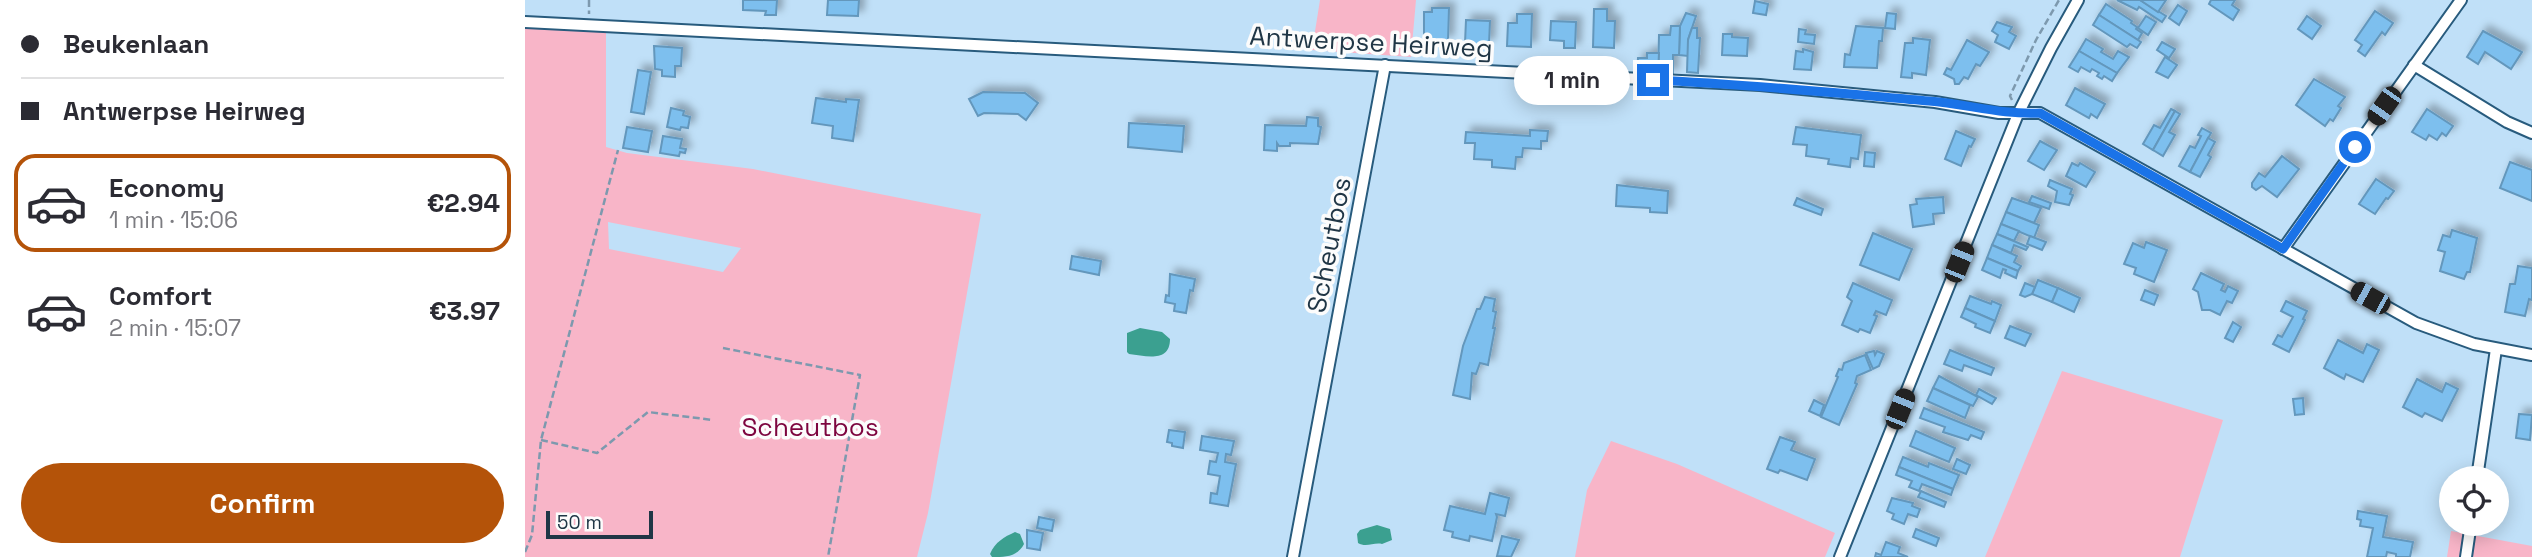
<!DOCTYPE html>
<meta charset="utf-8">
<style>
:root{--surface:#fff;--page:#f2f2f3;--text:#2b2b33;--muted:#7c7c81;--line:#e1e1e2;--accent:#b45309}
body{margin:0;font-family:"Space Grotesk",sans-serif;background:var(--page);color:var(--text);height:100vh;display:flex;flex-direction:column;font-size:26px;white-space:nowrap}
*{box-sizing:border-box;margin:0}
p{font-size:23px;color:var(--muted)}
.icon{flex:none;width:38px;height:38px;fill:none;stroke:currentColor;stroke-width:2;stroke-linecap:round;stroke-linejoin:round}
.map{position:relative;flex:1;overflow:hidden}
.sheet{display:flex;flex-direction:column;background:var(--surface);width:525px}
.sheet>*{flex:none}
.guide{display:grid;align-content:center;height:154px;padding:0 21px;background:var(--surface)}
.fabs{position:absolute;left:1914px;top:466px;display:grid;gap:14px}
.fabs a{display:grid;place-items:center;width:70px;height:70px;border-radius:50%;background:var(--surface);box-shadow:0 4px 18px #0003;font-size:35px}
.scale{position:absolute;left:21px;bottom:18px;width:107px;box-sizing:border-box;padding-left:7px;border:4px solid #203646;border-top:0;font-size:19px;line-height:24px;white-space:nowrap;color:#203646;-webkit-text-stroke:5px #fcfcfc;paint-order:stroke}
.end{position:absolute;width:32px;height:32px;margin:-16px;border:9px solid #1a73e8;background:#fff;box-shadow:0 0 0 4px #fff}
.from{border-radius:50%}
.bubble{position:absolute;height:49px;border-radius:24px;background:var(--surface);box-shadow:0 4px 18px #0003;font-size:23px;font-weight:700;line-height:49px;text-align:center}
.car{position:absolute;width:21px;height:42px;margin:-21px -10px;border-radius:9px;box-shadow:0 0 5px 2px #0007;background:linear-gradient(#222 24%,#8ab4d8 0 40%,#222 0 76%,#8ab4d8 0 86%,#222 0)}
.guide b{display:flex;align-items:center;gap:24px;height:66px;font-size:26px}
.guide b+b{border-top:2px solid var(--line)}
.guide i{width:18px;height:18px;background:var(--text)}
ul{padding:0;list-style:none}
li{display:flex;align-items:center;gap:21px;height:98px;margin:0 14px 10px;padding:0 7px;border:4px solid transparent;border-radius:21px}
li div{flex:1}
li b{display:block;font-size:26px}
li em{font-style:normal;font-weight:700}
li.on{border-color:var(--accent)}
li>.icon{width:63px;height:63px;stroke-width:1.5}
.button{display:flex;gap:14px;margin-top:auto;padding:14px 21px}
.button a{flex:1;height:80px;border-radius:42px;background:var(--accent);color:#fff;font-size:28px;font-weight:700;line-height:80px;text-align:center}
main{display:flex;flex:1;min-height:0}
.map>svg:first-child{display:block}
</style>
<main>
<section class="sheet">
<div class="guide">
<b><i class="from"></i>Beukenlaan</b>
<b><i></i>Antwerpse Heirweg</b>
</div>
<ul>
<li class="on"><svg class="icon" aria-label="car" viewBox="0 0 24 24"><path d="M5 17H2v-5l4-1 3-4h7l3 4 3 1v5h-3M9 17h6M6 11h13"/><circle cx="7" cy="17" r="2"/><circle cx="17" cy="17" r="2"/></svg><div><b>Economy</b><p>1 min · 15:06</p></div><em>€2.94</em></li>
<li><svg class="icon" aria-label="car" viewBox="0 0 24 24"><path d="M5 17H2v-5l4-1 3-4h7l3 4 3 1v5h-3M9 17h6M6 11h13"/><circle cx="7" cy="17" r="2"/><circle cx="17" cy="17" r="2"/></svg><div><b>Comfort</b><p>2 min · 15:07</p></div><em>€3.97</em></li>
</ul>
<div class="button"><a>Confirm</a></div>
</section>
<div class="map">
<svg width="2007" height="557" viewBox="0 0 2007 557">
<defs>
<filter id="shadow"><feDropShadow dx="5.5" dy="-5.5" stdDeviation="3.5" flood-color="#0004"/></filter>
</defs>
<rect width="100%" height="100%" fill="#c0e0f8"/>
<g fill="#f8b5c8" fill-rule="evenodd">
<polygon points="795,0 891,0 886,57 787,50"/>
<path d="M0,25L81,29V147L102,153L228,169L456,214L403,513L392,557H0ZM83,222L216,248L198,272L84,249Z"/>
<polygon points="1537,371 1698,420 1655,557 1460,557"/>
<polygon points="1086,441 1152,464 1310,533 1300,557 1050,557 1062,490"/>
<polygon points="1926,531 2007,546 2007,557 1922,557"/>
</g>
<g fill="#3ba090">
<path d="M615,328L637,332L645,339C645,363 621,356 604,354L602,352V333Z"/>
<path d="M852,525L865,529L867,540L857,544C849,542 841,548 833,543L832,534L835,530Z"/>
<path d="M490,532L495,534L499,544C492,557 481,557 467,557L465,554C470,542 479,537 490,532Z"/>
</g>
<g fill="#7dbfee" stroke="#6397bc" stroke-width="2" filter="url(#shadow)">
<polygon points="218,0 252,0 251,15 240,15 241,11 218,10"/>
<polygon points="303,0 334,0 333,16 302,15"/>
<polygon points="1592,0 1615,0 1641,16 1637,22 1614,7 1612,10"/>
<polygon points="1615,0 1641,0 1633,12"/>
<polygon points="1686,0 1710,0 1707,5 1714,10 1708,20 1684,4"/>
<polygon points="1230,1 1243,4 1241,15 1228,13"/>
<polygon points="1581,4 1607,21 1606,23 1612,27 1611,29 1617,33 1613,40 1574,15"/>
<polygon points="1653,5 1662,11 1654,25 1644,18"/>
<polygon points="907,8 924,8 923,41 904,40 904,34 899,34 899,12 907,12"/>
<polygon points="1069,9 1082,9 1082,21 1090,21 1089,48 1068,47"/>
<polygon points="1850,11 1868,23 1860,35 1857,32 1840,56 1833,51 1837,45 1830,40"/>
<polygon points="1161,13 1171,16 1163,40 1163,56 1154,55 1155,26"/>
<polygon points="1362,13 1371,14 1370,29 1360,28"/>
<polygon points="992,14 1007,14 1006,47 982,46 983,23 992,23"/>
<polygon points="1574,15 1616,42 1612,48 1605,44 1602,47 1568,25"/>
<polygon points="1621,16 1631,22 1623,35 1613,28"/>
<polygon points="1782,16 1796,26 1787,39 1773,29"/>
<polygon points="941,20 965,21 964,44 953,44 953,46 940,43"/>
<polygon points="1026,21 1051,22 1050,48 1039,48 1039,41 1025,40"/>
<polygon points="1472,22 1487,27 1484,32 1491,36 1484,49 1470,42 1473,35 1467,31"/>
<polygon points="1146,26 1155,26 1154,55 1148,55 1148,74 1133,74 1134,35 1145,35"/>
<polygon points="1331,26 1358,28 1357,41 1354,41 1352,68 1319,67 1320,54 1325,55"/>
<polygon points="1167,28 1172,28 1172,38 1175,38 1173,73 1162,72 1163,40"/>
<polygon points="1274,29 1281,30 1280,34 1290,35 1289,44 1273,42"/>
<polygon points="1958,31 1997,52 1986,69 1960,52 1953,64 1942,57"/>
<polygon points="1198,34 1207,34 1207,37 1223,38 1222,56 1197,55"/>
<polygon points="1388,38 1405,40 1401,75 1387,73 1387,78 1376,77 1380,43 1388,43"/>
<polygon points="1561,39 1578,49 1576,52 1588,59 1593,51 1604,57 1592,73 1554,51"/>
<polygon points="1442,40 1464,52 1455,66 1451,64 1443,79 1439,77 1434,84 1430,84 1429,79 1419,74 1422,68 1426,70"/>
<polygon points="1637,42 1650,49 1644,58 1632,50"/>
<polygon points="129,46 157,48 156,66 150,66 150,77 137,76 137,70 130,69"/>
<polygon points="1278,49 1288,52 1286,70 1269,69 1271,51 1278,52"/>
<polygon points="1554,51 1592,73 1587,81 1579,76 1577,79 1572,76 1574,73 1567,69 1565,72 1556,67 1553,72 1544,67"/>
<polygon points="1122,53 1134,53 1133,74 1112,73 1113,58 1122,58"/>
<polygon points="1640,57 1652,65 1643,78 1631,72"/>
<polygon points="113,70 126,72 119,114 106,112"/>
<polygon points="1789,79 1820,97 1813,106 1816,108 1808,121 1805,119 1800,126 1771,105"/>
<polygon points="1550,88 1580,104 1572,118 1566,114 1564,118 1541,105"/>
<polygon points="458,92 500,93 513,103 501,120 493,114 459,113 453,116 444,99"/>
<polygon points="291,98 321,102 321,99 334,100 328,141 307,138 308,126 287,123"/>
<polygon points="146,108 159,111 158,115 165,117 163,128 156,127 155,130 142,127"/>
<polygon points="1646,109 1650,111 1628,150 1618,144 1629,125 1635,128"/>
<polygon points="1902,109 1928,126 1921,136 1917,133 1912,140 1904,135 1901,140 1887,132"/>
<polygon points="1650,111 1655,114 1644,132 1650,135 1638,156 1628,150"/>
<polygon points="782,117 793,118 793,126 796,127 793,144 765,143 765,146 754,146 752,143 752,151 739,150 740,125 781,126"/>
<polygon points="604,123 659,126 657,152 603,147"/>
<polygon points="102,127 127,131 123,152 98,148"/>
<polygon points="1271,127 1336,135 1333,159 1326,158 1325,167 1303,164 1304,159 1281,156 1282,145 1268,144"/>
<polygon points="1677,128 1686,133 1665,172 1654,166 1665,146 1670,148 1676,136 1673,135"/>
<polygon points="1005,130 1023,131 1022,141 1016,141 1016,149 998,148 997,157 991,157 990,169 967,167 967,160 949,159 950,143 940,143 941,132 1005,136"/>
<polygon points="1431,131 1450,139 1446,147 1444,146 1436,166 1420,159"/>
<polygon points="138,136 157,139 155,148 161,149 160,153 155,152 154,156 135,153"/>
<polygon points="1683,138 1690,142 1683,155 1686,157 1675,177 1665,172"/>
<polygon points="1515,141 1532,150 1519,170 1503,161"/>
<polygon points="1340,152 1350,153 1349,167 1339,166"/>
<polygon points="1757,156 1774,169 1752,197 1737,186 1731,190 1727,187 1727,183 1734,173 1740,177"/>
<polygon points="1985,162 2007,170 2007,201 1975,188"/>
<polygon points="1547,163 1553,166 1555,163 1570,172 1561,187 1541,176"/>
<polygon points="1851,179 1869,191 1863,199 1861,198 1850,214 1834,204"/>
<polygon points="1525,180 1547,189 1545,194 1548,195 1544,205 1530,202 1532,191 1523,186"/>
<polygon points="1092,185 1143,191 1142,213 1125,212 1125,208 1091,206"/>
<polygon points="1507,196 1526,203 1524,209 1504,202"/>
<polygon points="1418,197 1419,213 1408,214 1409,224 1388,227 1385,205 1392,204 1391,199"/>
<polygon points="1272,198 1298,209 1296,215 1269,205"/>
<polygon points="1487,198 1516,208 1509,223 1481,212"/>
<polygon points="1481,212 1514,225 1509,238 1476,224"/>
<polygon points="1476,224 1494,231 1489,241 1472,234"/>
<polygon points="1927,230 1952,238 1945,272 1942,272 1939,279 1915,271 1920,252 1913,250 1918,235 1925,237"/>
<polygon points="1348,233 1387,249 1374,280 1335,265"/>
<polygon points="1472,234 1503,247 1501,250 1489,245 1486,253 1467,245"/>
<polygon points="1505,236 1521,242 1517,250 1502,244"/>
<polygon points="1621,242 1642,250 1629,282 1609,274 1611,268 1599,264 1608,243 1619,248"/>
<polygon points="1467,245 1492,256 1489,262 1496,266 1493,271 1462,258"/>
<polygon points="547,256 576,261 574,275 545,269"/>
<polygon points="1462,258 1493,271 1491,278 1480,273 1481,270 1478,269 1475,278 1457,270"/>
<polygon points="1993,266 2007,268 2007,300 2004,299 2000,316 1980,312 1985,284 1990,284"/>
<polygon points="1676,273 1699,284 1696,290 1700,292 1703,286 1713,291 1707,303 1702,301 1695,315 1685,310 1677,310 1673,292 1668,289"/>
<polygon points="645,274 670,279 668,291 665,290 661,313 649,311 650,304 640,302 641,295 644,296"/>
<polygon points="1513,280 1533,288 1527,302 1507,294"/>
<polygon points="1328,283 1367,300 1361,315 1351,311 1349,315 1352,316 1345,333 1335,329 1333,332 1317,325 1327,301 1322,297"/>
<polygon points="1500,283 1510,287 1507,294 1500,297 1495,295"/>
<polygon points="1533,288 1555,298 1549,312 1527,302"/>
<polygon points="1620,290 1633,295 1629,305 1616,300"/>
<polygon points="1445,296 1466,304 1467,301 1476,305 1470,321 1440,308"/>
<polygon points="960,297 970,299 968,311 971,312 968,328 970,328 963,365 955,363 951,374 947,373 945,399 928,395 938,346 952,309 955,309"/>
<polygon points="1761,301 1782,311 1778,319 1780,320 1764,352 1748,344 1753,335 1757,337 1768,317 1756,311"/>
<polygon points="1440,308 1470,321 1465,333 1450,327 1451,324 1436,317"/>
<polygon points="1708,322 1716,327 1708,342 1700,338"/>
<polygon points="1485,326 1506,334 1500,346 1480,338"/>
<polygon points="1813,340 1838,353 1842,344 1854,350 1838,382 1821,374 1819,379 1799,368"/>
<polygon points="1425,350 1469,368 1466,375 1439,365 1437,371 1419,364"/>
<polygon points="1349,351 1350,355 1352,351 1359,354 1354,366 1348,369 1341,353"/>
<polygon points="1340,355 1346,370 1332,376 1330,383 1332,384 1314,425 1296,417 1313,377 1311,376 1314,369 1317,370 1319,363"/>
<polygon points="1414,376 1453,397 1448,406 1408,388"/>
<polygon points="1892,379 1917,392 1921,383 1933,389 1917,421 1900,413 1897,417 1878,407"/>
<polygon points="1408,388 1445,405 1440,418 1402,401"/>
<polygon points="1454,389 1471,398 1467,404 1451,395"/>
<polygon points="1778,398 1779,414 1770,415 1768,399"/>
<polygon points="1289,400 1299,405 1295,416 1284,411"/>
<polygon points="1399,408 1459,432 1456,439 1446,435 1443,440 1418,432 1420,427 1395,418"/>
<polygon points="1994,414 2007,415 2005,440 1991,438"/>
<polygon points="644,430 660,432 658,448 647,446 647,443 642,442"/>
<polygon points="1391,431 1430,448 1424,462 1385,446"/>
<polygon points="677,436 709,441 706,455 701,454 700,462 711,464 703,506 685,503 686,493 692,494 695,476 683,474 685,461 691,462 693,453 675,450"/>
<polygon points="1255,437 1270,442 1266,450 1290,459 1282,480 1255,470 1253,473 1242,469"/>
<polygon points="1378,457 1403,467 1404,463 1434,475 1428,489 1374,467"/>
<polygon points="1432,459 1445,465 1441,474 1428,469"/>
<polygon points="1374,467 1428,489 1426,495 1397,484 1394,491 1384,487 1387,481 1371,475"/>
<polygon points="1396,491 1421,502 1419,507 1393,497"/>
<polygon points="965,493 984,498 980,516 971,514 972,517 967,541 945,536 944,541 927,537 928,532 919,530 925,506 960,514"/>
<polygon points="1367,498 1388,503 1387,506 1395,509 1392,517 1383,514 1379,524 1367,519 1369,514 1362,511"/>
<polygon points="1833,511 1862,516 1858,537 1888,542 1885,557 1871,557 1871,554 1862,552 1861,557 1842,557 1848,528 1835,526 1836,520 1832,519"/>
<polygon points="514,517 529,520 527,531 512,528"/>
<polygon points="1391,529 1414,538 1411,546 1388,537"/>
<polygon points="502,530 518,533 515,550 502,548"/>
<polygon points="977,536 994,540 986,557 972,556"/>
<polygon points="1361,542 1375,547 1373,553 1383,557 1350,557 1351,553 1356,555"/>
</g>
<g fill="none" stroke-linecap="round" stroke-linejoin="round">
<defs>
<g id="minor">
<polyline points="0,22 1235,85 1410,102 1474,113 1515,113 1891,323 1949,344 2007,355"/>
<polyline points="1889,65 1982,122 2007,133"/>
<polyline points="1758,249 1936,0"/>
<polyline points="1952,478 1971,349"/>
<polyline points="768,557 860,65"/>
<polyline points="1315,557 1493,114 1526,48 1553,0"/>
<polyline points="1941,557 1946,523"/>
</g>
</defs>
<use href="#minor" stroke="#285b7d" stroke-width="14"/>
<g stroke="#7d99ae" stroke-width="2.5" stroke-dasharray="7 3.5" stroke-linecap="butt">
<polyline points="64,0 64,14"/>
<polyline points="1487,100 1485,96 1511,40 1534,0"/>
<polyline points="198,348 335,375 303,557"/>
<polyline points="16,440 72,453 123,412 188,420"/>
<polyline points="0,552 7,535 16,440 93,150"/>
</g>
<use href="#minor" stroke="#fff" stroke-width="10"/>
</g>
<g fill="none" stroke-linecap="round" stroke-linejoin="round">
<path stroke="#1a73e8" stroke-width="9" d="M1128,80C1220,84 1312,93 1404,101C1442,104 1477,115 1515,113L1758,249L1830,147"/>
</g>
<g text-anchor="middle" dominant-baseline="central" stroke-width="7" stroke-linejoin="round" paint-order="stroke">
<g font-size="26" fill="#203646" stroke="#fcfcfc">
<text transform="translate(846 42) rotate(3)">Antwerpse Heirweg</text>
<text transform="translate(804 245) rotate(-79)">Scheutbos</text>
</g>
<g font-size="26" fill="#7d053f" stroke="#fcfcfc">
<text x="285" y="427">Scheutbos</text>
</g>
</g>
</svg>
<div class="fabs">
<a><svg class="icon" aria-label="locate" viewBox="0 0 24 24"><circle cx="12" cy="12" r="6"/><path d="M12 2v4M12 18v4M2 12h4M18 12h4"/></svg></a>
</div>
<div class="scale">50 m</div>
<i class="end from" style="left:1830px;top:147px"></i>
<i class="end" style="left:1128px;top:80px"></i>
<div class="bubble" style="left:989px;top:56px;width:116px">1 min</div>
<i class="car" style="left:1859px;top:106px;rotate:215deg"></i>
<i class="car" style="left:1434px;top:262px;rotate:22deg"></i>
<i class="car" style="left:1845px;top:298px;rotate:299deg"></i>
<i class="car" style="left:1375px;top:409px;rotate:22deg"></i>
</div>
</main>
